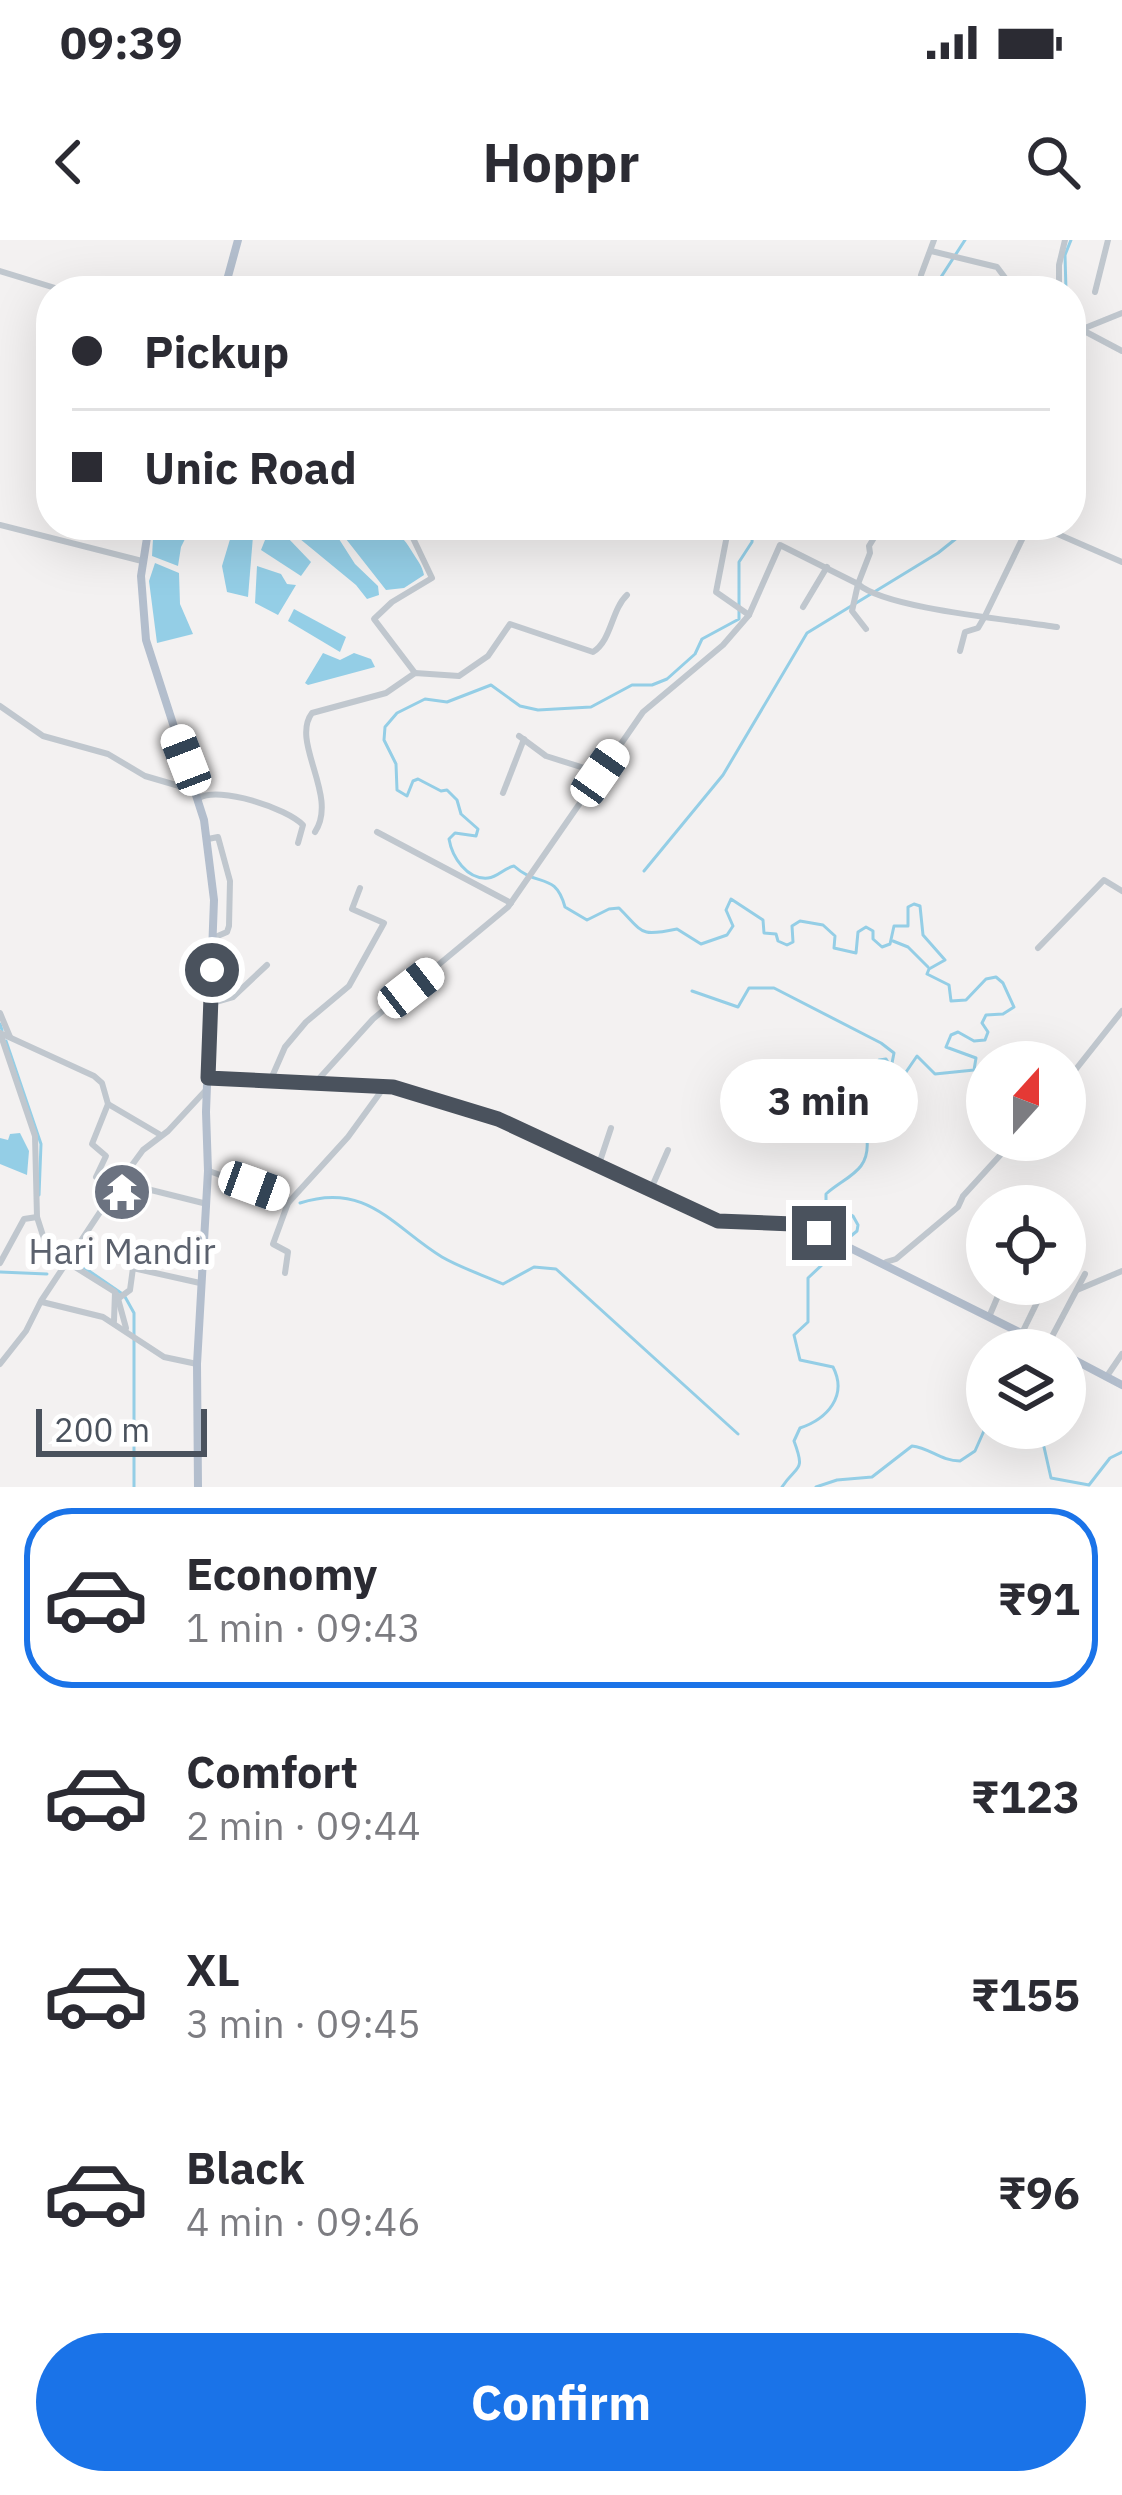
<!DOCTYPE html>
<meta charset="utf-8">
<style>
:root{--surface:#fff;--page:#f7f7f7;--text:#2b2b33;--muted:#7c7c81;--line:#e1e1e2;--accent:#1a73e8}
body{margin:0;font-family:"IBM Plex Sans",sans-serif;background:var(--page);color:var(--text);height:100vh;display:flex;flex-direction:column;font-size:45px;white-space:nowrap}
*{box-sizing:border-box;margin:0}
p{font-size:39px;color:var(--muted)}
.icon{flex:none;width:66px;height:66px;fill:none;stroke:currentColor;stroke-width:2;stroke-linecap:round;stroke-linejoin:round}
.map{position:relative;height:1247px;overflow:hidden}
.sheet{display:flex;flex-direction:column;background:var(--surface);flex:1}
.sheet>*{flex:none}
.banner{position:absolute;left:36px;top:36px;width:1050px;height:264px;border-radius:48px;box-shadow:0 12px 48px #0002;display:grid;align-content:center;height:264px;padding:0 36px;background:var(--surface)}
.needle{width:78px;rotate:21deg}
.tools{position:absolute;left:966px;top:801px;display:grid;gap:24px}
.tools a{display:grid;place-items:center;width:120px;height:120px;border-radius:50%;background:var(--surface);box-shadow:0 12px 48px #0002;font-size:60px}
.scale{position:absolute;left:36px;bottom:30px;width:171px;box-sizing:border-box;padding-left:12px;border:6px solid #4a525d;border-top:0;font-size:33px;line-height:42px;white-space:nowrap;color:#4a525d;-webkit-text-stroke:9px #fff;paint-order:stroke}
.end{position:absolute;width:54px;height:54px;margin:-27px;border:15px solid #4a525d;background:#fff;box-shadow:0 0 0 6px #fff}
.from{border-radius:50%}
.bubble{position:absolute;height:84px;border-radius:42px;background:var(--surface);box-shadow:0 12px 48px #0002;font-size:39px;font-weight:700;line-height:84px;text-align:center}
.car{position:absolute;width:36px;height:72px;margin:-36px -18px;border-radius:15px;box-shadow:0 0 9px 3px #0007;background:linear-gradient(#fff 24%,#345 0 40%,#fff 0 76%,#345 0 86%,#fff 0)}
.banner b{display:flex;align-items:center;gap:42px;height:114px;font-size:45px}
.banner b+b{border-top:3px solid var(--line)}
.banner i{width:30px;height:30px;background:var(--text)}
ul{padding:21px 0 0;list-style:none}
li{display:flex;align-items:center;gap:36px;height:180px;margin:0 24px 18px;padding:0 12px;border:6px solid transparent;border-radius:48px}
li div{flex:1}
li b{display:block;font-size:45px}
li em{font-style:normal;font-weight:700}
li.active{border-color:var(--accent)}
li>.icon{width:108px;height:108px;stroke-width:1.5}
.action{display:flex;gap:24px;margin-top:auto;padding:24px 36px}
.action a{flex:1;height:138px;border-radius:72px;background:var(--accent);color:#fff;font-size:48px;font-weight:700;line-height:138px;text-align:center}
.status{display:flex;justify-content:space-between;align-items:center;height:84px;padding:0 60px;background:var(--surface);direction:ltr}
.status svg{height:33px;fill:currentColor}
header{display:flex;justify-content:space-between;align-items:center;height:156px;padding:0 36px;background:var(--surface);font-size:54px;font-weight:700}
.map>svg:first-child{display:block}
</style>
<div class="status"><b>09:39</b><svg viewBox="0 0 49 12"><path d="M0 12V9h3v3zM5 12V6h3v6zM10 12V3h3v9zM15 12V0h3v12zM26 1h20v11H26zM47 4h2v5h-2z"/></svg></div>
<header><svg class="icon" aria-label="back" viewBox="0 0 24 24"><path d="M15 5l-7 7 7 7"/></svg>Hoppr<svg class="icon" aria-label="search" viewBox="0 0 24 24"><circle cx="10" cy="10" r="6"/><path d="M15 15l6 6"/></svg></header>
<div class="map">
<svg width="1122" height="1247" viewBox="0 0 1122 1247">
<rect width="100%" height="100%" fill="#f3f1f1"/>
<g fill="#94cee6">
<polygon points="160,285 192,285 181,307 178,326 152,316 153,299"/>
<polygon points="315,285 330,285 355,324 378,346 379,355 367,359 356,345 294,294"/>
<path d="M335,285C371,285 391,276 411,310C417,320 422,325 424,335L404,348L386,350Z"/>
<polygon points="239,292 253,296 248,357 227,352 222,326 231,296"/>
<polygon points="286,296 311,322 301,336 261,310 265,300"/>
<polygon points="155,323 179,333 180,364 193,394 157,403 149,341"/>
<polygon points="257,326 281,334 287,344 296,345 278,375 255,363"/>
<polygon points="294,369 346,397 340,412 288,381"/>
<polygon points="323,413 340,420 354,413 371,419 375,427 308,445 305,443"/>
<polygon points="20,893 29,911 27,935 0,924 0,898 8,900 10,894"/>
</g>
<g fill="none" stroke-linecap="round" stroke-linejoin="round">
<g stroke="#94cee6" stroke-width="3">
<polyline points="932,51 965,0"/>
<polyline points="1066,51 1065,15 1071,0"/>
<path d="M753,285L752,302L739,322V379L702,399L695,414L667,439L652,445H632L591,467L538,470L520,466L491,445L447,462L425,459L397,473L385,487L384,500L396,524L397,550L407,556L413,541L418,539L441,551L447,550L457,560L461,574L478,589L476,596L455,593L449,599C452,617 467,640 488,638C498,637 504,628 514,626C538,648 555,631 565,667L587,680L609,669L619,668C644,693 639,697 677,689L701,704L727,695L733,686L726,670L731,659L763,680L764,693L776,694L778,701L787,705L793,702L792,686L800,681L823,685L835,696L834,708L856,713L858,692L866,687L873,691V699L882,707L890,704L894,686H908V667L914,664L920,666L923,695L945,720L929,729L927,734L949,745L951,761L966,760L986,739L996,737L1003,743L1014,767L1003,774L986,775L982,783L988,792L985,800L974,801L958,792L951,795L946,807L976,818L974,830L935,834L917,816L904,835L897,838L886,819L879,820C872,832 880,844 874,857L846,872L847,883L867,900C870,932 846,936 826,954V961L853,976L858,985L857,991L846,1000"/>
<polyline points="644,631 723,535 807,393 938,313 973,285"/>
<polyline points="893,701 908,707 928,727"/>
<polyline points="692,751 738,767 749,748 774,748 881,803 894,813 892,823"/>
<polyline points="0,784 2,790"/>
<polyline points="6,801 41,904 39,955"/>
<path d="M300,963C367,941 394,988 442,1017C461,1028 483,1035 503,1044L534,1027L556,1029L738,1194"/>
<polyline points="60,1011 124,1055 134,1073 134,1247"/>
<polyline points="0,1032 47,1034"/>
<polyline points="1003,1188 1037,1197 1044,1207 1051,1238 1089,1245 1110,1218 1122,1212"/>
<path d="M782,1247C797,1224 806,1233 794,1201L800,1188C827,1179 848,1156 833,1127L800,1120L794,1095L808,1082V1038L840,1008"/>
<path d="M816,1247L837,1240L872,1237L912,1206C930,1208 941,1221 960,1221L975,1211L987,1184"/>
</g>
<g stroke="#c0c7ce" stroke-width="6">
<polyline points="931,11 997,27 1015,51"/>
<polyline points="0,31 65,51"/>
<polyline points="921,35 934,0"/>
<polyline points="1059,51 1059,25 1065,0"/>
<polyline points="1095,52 1108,0"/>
<polyline points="1071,84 1122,111"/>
<polyline points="1080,90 1122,73"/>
<polyline points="0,285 142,321"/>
<polyline points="401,285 412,296 432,338 392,362 374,379 415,433"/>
<polyline points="729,285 716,352 749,375"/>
<polyline points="1037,285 1122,322"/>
<polyline points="803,367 827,327"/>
<path d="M866,389L852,371L858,344C886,369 1015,380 1057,387"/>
<polyline points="960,411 965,392 978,388 985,376 1029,285"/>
<polyline points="0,466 43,496 108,514 145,536 193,550"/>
<polyline points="519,496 546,516 600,533"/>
<polyline points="503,553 524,499"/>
<path d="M199,558C219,546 287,568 303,585L298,603"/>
<path d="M315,592C339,556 290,502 312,473L386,453L415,433L459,436L488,416L510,384L593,412C612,400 611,370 627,355"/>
<polyline points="377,592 511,663"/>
<polyline points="208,599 218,597 230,641 229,686 227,692 213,698"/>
<polyline points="1038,708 1104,640 1122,651"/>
<polyline points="212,763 233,757 267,725"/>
<polyline points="0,773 10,797"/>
<polyline points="0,793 35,896 37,977 45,1002 67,1022 115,1052 114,1081"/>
<polyline points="0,793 94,836 102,843 108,864 159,894"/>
<polyline points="271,839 285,807 306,782 349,746 384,683 352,669 360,648"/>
<polyline points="315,843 373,779 508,667 643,472 723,405 749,375 780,305 858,344 870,313 869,306 882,285"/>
<polyline points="1065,843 1122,771"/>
<polyline points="108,864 92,904 106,916 96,937 115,949"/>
<polyline points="599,924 611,888"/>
<polyline points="209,931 277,955 288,963"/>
<polyline points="124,936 151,950 203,963"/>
<polyline points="651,949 668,910"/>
<polyline points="1065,1007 1077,983"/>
<polyline points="169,1011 201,1017"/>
<polyline points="886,1022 896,1019 958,967 963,956 1014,900"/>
<polyline points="0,1023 24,979 37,977"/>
<polyline points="285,1033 288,1012 273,1004 288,963 348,897 385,846"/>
<polyline points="1077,1050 1122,1031"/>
<polyline points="117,1055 126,1088"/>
<polyline points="119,1058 130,1050 133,1028 200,1043"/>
<polyline points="42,1062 103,1077 164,1117 197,1124"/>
<polyline points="989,1077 1003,1044"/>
<polyline points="1022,1093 1046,1044"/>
<polyline points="1047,1106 1085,1034"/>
<polyline points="0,1124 26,1091 41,1061 124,936 143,910 168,891 207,849"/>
<polyline points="1107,1136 1122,1114"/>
</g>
<g stroke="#b3becd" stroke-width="8">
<polyline points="224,51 238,0"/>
<polyline points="149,285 141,336 146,400 204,580 214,660 206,872 208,931 197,1124 198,1247"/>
<polyline points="208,838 393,847 498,879 718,981 793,984 824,995 1055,1110"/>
<polyline points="1065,1115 1122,1145"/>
</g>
</g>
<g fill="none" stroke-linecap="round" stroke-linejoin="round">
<polyline stroke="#4a525d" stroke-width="15" points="212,730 208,838 393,847 498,879 718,981 793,984 819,993"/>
</g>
<defs>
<symbol id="temple-disc" viewBox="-11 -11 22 22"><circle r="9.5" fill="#6b7280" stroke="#fff"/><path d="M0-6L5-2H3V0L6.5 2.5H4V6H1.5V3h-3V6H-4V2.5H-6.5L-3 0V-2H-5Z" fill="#fff"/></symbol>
</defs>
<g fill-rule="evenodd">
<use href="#temple-disc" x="89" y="919" width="66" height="66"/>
</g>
<g text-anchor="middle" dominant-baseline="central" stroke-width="12" stroke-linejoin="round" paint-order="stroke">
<g font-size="36" fill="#5b616d" stroke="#fff">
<text x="122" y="1010">Hari Mandir</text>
</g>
</g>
</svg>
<div class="tools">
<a><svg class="needle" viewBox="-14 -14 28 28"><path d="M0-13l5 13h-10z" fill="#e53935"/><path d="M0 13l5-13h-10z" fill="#7c7c81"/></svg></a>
<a><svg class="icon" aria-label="locate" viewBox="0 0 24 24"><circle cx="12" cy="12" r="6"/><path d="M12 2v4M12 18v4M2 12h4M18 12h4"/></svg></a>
<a><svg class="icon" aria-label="layers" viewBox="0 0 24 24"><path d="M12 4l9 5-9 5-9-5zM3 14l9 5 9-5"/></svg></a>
</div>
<div class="scale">200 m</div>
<i class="end from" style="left:212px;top:730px"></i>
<i class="end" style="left:819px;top:993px"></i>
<div class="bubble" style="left:720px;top:819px;width:198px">3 min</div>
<i class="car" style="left:186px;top:520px;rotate:339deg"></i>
<i class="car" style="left:600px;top:533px;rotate:35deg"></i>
<i class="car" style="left:411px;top:748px;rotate:52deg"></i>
<i class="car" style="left:254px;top:946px;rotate:110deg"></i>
<div class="banner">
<b><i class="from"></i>Pickup</b>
<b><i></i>Unic Road</b>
</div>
</div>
<section class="sheet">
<ul>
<li class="active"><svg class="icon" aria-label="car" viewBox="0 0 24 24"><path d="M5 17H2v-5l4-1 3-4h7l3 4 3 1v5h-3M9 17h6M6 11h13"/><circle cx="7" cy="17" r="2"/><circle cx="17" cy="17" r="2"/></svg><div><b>Economy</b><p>1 min · 09:43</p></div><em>₹91</em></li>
<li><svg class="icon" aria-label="car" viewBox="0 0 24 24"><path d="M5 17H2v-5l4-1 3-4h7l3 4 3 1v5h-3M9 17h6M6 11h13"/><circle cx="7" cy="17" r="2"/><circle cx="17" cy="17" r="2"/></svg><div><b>Comfort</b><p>2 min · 09:44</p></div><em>₹123</em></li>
<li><svg class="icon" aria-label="car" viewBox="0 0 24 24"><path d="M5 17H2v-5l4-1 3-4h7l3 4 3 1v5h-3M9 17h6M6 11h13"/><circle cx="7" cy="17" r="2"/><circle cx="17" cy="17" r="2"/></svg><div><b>XL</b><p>3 min · 09:45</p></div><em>₹155</em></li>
<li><svg class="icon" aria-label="car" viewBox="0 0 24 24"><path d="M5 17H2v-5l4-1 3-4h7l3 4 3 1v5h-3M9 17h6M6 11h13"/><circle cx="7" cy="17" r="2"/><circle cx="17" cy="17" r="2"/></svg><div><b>Black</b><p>4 min · 09:46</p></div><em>₹96</em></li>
</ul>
<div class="action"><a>Confirm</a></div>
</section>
